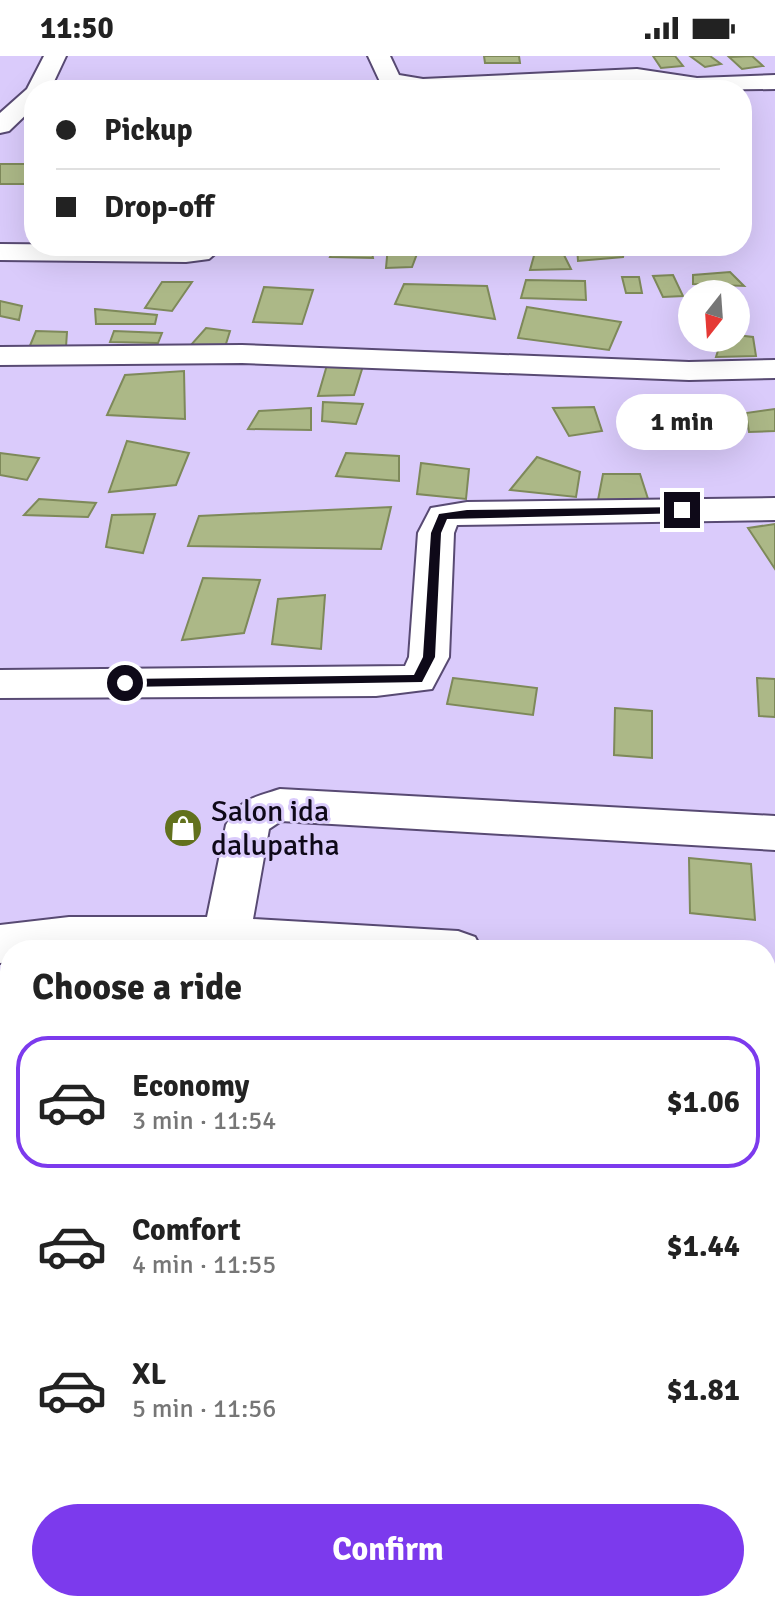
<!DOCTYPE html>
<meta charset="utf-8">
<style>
:root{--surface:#fff;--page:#f6f6f6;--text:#222;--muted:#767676;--line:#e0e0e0;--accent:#7c3aed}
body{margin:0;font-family:Signika,sans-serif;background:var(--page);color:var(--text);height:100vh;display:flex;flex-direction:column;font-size:30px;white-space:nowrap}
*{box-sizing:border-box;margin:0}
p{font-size:26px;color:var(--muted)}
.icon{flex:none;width:44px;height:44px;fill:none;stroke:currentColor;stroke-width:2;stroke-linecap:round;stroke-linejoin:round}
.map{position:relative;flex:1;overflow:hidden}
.drawer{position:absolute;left:0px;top:884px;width:776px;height:672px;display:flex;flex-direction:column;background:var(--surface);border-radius:32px 32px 0 0;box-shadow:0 8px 32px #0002}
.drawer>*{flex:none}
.hud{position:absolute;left:24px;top:24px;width:728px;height:176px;border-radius:32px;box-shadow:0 8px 32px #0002;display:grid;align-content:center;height:176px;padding:0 32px;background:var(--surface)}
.needle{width:52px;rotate:197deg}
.fabs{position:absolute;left:678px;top:224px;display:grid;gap:16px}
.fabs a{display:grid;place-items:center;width:72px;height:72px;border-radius:50%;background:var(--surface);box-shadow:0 8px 32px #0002;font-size:40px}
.end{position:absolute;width:36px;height:36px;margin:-18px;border:10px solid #0e0918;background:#fff;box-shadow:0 0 0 4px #fff}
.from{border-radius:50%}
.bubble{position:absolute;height:56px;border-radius:28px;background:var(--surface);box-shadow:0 8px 32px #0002;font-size:26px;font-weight:700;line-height:56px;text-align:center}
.hud b{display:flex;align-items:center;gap:28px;height:76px;font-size:30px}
.hud b+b{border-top:2px solid var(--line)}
.hud i{width:20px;height:20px;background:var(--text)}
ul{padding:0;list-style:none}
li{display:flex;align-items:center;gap:24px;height:132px;margin:0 16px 12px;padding:0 16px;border:4px solid transparent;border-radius:32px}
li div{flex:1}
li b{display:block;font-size:30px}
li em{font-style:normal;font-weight:700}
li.active{border-color:var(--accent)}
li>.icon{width:72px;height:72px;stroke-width:1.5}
h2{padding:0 32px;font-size:36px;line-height:96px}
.button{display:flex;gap:16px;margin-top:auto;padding:16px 32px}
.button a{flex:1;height:92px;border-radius:48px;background:var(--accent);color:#fff;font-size:32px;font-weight:700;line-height:92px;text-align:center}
.status{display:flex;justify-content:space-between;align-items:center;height:56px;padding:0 40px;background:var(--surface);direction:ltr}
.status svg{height:22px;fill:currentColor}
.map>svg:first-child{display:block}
</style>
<div class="status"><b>11:50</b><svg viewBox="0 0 49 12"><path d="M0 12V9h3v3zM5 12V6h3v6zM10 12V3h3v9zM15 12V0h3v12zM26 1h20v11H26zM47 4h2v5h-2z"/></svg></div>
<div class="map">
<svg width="775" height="1556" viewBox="0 0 775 1556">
<rect width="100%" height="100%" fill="#dacbfb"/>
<g fill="#acb887" stroke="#7e895a" stroke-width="2">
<polygon points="484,0 519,0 520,7 485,7"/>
<polygon points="653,0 675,0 683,10 661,12"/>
<polygon points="690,0 710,0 721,8 705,11"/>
<polygon points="752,0 763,10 742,13 729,1"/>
<rect x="0" y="108" width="34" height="20"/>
<polygon points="335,190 371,190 373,202 330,201"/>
<polygon points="388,190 420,190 412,211 386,212"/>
<polygon points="577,190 625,190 623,201 578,205"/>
<polygon points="535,196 563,197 571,213 530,214"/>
<polygon points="730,216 744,230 693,228 693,219"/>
<polygon points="673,219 683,240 663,241 653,220"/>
<polygon points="622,221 639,221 642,237 626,237"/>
<polygon points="526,224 585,225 586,244 521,242"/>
<polygon points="162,226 192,226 172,255 145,252"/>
<polygon points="404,228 487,230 495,263 395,248"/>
<polygon points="264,231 313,234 302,268 253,266"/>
<polygon points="0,245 22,250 19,264 0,260"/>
<polygon points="527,251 621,266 609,294 518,282"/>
<polygon points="95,253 157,259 155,268 96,268"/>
<polygon points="206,272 230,275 225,291 190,290"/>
<polygon points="36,275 67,276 66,291 29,292"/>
<polygon points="114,275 162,277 158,287 110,286"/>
<polygon points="736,279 753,281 756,300 716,301 722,282 736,282"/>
<polygon points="327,309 363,310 354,339 318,340"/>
<polygon points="184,315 185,363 107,359 125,319"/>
<polygon points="323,346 363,348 356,368 322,365"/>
<polygon points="594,351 602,375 569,380 553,352"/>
<polygon points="311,352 311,374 248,373 259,355"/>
<polygon points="775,353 775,375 749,376 746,357"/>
<polygon points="127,385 189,397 176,429 109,436"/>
<polygon points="0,397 39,402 27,424 0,419"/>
<polygon points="346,397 399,400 399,425 336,420"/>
<polygon points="537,401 580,416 576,441 510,434"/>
<polygon points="421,407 469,413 466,443 417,438"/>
<polygon points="603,418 640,418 649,446 598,444"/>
<polygon points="39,443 96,447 88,461 24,459"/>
<polygon points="391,451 381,493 188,490 199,460"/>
<polygon points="155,458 143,497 106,491 112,459"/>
<polygon points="775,468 775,513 748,472"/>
<polygon points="203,522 260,524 244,577 182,584"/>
<polygon points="325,539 321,593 272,588 278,543"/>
<polygon points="453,622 537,632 533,659 447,648"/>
<polygon points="757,622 775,623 775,661 759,660"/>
<polygon points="615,652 652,655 652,702 614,699"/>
<polygon points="689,802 751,808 755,864 690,857"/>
<polygon points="771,983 775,996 775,1053 766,1054 766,984"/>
</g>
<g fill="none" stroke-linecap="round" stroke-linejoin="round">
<defs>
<g id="street">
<polygon points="44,0 66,0 50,34 34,34 34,51 9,75 0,77 0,57 27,33"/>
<polygon points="368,0 390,0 399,19 423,23 637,13 697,22 775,19 775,33 683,34 637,27 488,34 403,34 382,30"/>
<polygon points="0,188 224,190 209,203 186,206 0,204"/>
<polygon points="242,289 689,306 775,304 775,322 689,324 242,307 0,309 0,291"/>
<polygon points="775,442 775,464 457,469 454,477 449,601 432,633 376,640 0,642 0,614 405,610 409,601 418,477 431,452 467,446"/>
<path d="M280,733L775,760V794L281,765L269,773L253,863L458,875L475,881L482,894H10V906L0,907V869L69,861H207L226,769C241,742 252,742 280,733Z"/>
<polygon points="10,1154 10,1253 0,1257 0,1158"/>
</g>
</defs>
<use href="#street" stroke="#584a73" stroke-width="4"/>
<use href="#street" fill="#fff" fill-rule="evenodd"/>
</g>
<polygon fill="#0e0918" points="682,451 686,452 686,457 447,463 441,477 435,601 422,626 125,631 119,627 125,623 414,619 423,601 431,477 439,458 467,454"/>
<defs>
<symbol id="shop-disc" viewBox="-11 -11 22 22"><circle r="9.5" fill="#62711d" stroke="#dacbfb"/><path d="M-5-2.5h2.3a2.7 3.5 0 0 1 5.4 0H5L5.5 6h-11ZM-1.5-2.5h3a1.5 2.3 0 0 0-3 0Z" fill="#fff"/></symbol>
</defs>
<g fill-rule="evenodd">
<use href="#shop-disc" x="161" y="750" width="44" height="44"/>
</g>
<g text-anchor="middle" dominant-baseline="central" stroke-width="6" stroke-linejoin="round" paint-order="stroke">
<g font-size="30" fill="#0e0918" stroke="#dacbfb" text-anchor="start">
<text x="211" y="755">Salon ida<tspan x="211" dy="34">dalupatha</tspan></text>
</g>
</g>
</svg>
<div class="fabs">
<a><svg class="needle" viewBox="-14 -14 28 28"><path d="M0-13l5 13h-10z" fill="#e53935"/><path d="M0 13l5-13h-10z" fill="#767676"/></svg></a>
</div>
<i class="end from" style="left:125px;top:627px"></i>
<i class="end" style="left:682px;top:454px"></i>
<div class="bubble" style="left:616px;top:338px;width:132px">1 min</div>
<div class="hud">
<b><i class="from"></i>Pickup</b>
<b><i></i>Drop-off</b>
</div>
<section class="drawer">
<h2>Choose a ride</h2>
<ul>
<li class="active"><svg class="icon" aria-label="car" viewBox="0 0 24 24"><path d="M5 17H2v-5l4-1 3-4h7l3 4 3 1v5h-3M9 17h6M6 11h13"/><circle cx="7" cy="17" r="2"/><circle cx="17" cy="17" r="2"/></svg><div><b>Economy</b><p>3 min · 11:54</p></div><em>$1.06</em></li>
<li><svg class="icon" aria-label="car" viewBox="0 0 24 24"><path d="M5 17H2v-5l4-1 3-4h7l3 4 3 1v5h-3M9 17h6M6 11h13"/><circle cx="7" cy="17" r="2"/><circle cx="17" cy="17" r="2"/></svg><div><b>Comfort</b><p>4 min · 11:55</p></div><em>$1.44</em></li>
<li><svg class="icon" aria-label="car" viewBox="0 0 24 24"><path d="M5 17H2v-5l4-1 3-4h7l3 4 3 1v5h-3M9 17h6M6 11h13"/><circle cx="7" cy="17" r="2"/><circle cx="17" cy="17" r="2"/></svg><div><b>XL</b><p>5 min · 11:56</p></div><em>$1.81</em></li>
</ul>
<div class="button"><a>Confirm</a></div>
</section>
</div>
